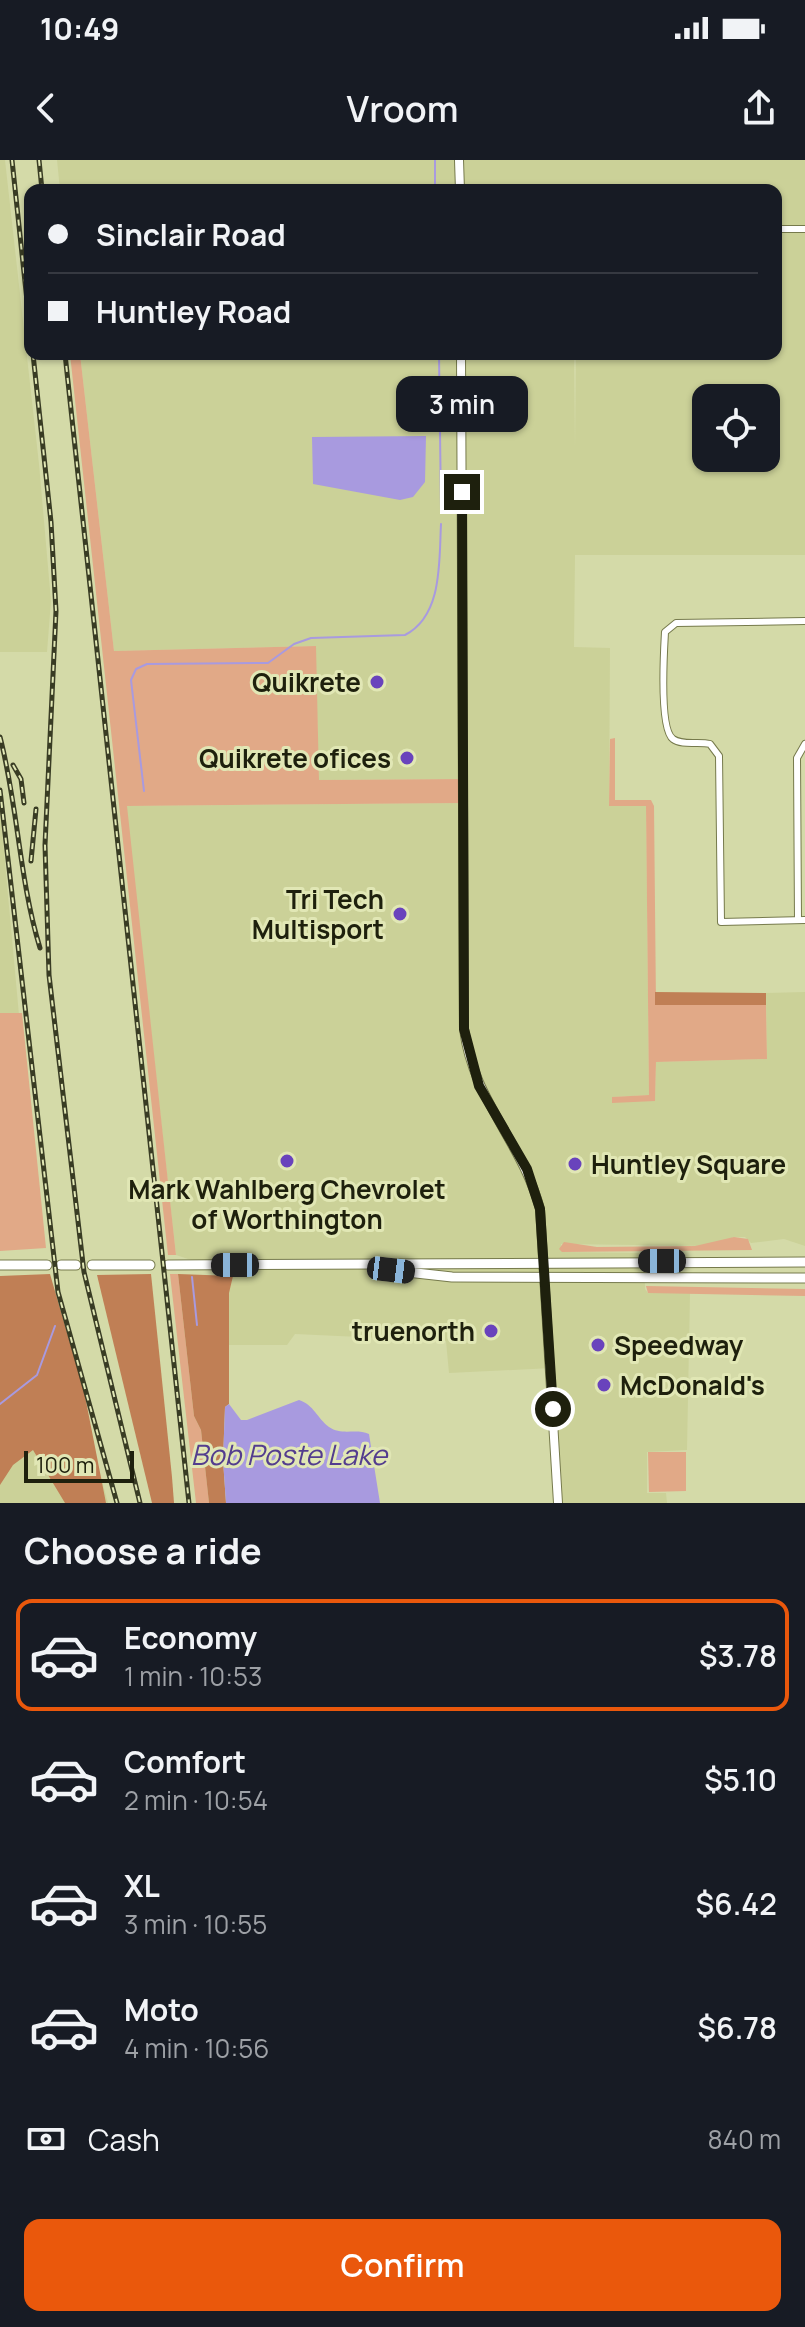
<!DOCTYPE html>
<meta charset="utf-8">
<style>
:root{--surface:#171b24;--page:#242831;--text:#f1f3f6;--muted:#9ea1a6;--line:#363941;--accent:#ea580c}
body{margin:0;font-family:Manrope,sans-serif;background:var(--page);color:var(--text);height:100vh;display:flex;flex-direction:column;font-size:30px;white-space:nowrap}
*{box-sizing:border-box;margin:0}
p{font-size:26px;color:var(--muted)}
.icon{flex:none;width:44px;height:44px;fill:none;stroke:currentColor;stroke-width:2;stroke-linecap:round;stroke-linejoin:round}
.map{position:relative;height:1343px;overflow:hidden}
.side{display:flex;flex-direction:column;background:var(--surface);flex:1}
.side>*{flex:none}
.hud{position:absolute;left:24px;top:24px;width:758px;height:176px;border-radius:16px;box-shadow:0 2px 6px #0004;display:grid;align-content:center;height:176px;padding:0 24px;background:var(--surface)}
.controls{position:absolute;left:692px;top:224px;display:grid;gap:16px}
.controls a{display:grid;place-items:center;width:88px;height:88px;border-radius:16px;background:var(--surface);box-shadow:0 2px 6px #0004;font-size:40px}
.scale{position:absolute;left:24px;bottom:20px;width:110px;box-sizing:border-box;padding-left:8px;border:4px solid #1e200d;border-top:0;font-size:22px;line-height:28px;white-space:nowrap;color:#1e200d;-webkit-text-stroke:6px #e1e7b5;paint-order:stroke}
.end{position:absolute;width:36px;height:36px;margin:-18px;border:10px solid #1e200d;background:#fff;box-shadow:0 0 0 4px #fff}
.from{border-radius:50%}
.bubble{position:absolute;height:56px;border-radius:16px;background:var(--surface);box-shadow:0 2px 6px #0004;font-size:26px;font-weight:600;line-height:56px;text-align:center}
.car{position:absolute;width:24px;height:48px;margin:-24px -12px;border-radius:10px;box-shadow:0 0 6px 2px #0007;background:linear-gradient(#222 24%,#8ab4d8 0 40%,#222 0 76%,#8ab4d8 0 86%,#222 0)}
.hud b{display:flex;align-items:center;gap:28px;height:76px;font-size:30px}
.hud b+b{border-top:2px solid var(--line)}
.hud i{width:20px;height:20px;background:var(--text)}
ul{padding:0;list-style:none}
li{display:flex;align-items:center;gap:24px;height:112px;margin:0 16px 12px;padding:0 8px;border:4px solid transparent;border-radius:16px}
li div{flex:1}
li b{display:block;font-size:30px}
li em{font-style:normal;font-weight:600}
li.active{border-color:var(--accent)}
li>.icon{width:72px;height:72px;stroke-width:1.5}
h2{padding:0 24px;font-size:36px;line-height:96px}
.pay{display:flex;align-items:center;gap:20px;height:88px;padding:0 24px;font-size:30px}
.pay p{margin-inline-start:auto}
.button{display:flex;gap:16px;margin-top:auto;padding:16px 24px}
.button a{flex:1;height:92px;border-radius:16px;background:var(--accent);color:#fff;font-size:32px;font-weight:600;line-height:92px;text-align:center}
.status{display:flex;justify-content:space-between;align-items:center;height:56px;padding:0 40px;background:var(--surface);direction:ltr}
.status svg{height:22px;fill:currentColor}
header{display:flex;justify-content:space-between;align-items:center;height:104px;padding:0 24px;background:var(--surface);font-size:36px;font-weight:600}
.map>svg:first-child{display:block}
</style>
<div class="status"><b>10:49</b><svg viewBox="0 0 49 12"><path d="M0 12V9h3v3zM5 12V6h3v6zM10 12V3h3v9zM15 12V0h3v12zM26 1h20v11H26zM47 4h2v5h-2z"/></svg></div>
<header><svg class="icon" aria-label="back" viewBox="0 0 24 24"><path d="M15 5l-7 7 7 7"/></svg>Vroom<svg class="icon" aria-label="share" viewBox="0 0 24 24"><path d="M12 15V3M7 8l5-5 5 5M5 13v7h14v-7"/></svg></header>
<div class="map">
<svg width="805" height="1343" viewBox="0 0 805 1343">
<rect width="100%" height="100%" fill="#d4daa8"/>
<g fill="#cbd198" fill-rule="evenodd">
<polygon points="0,0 5,0 39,304 51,441 47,492 0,492"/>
<path d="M57,0H805V395H575L574,487L610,488L609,646H646L649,935L613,937L655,941L656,902L767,899L766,833L805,832V1086L784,1079L751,1083L745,1077H734L709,1086L561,1084L562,1092L645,1093V1129L648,1133H690L687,1290L647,1292V1333H666L667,1343H559L552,1208L449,1213L446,1181L295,1174L287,1185H224L226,1134L233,1114L176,1095L126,646L464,643L463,619L319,620L315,486L114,491L80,194H574L575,288L576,194H776V30H60ZM706,238H766V298H706Z"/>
<polygon points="0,648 19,855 0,855"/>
<polygon points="87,1266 108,1343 0,1343 0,1267"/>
</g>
<g fill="#e1a987">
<polygon points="70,194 80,194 114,491 316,486 319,620 464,619 464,643 127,646 176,1095 168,1095"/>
<polygon points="615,578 615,640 651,640 654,646 656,845 766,845 767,899 656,902 655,941 612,943 612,937 649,935 646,646 609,646 610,579"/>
<polygon points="0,853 22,853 46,1088 0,1091"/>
<polygon points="734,1077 748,1079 752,1090 562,1092 559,1089 564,1082 597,1087 695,1086"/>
<polygon points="170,1114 178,1114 194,1256 201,1270 209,1343 196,1343"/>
<polygon points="646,1126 805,1129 805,1136 648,1133"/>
<polygon points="648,1292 686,1292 686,1331 649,1332"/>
</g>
<g fill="#c07f55">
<polygon points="655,832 766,833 766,845 655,845"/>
<polygon points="50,1114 84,1231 106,1343 65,1343 33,1290 13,1305 0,1325 0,1116"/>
<polygon points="151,1114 172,1317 174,1343 152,1343 97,1115"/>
<polygon points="178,1114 233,1116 229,1133 229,1244 225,1247 223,1300 226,1343 209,1343 201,1270 194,1256"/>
</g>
<g fill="#a89adf">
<polygon points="426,276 425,322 413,337 400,340 313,324 312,277"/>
<path d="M299,1240C314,1245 317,1258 329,1267C342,1276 356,1268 369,1274L380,1343H226L223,1300L225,1247L229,1244L241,1260H247Z"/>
</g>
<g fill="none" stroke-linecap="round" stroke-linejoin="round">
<g stroke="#a89adf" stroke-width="2">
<polyline points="435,0 435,26"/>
<polyline points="439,194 441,349"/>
<path d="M144,631L131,520L136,509L147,504L268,503L294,484L311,478L405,475C443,456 439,400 441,364"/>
<polyline points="192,1117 197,1165"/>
<polyline points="0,1244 37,1215 55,1166"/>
</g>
<defs>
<g id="street">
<polyline points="776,69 805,69"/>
<path d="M805,461L676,463L665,472C664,490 659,569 673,579C682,586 699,581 710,584L719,596L721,762L805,760"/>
<polyline points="798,760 797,598 805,584"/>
</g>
<g id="secondary">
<polyline points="459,0 460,30"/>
<path d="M461,194L464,869C472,938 523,984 540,1049L558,1343"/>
</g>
<g id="primary">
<polyline points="0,1105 47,1105"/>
<polyline points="61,1105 76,1105"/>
<polyline points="92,1105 150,1105"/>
<polyline points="168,1105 805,1102"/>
<polyline points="380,1109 452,1117 805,1118"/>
</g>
</defs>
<use href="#street" stroke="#767a4c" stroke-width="8"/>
<use href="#secondary" stroke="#767a4c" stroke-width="10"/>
<use href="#primary" stroke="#767a4c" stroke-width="11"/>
<use href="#street" stroke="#fff" stroke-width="6"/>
<use href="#secondary" stroke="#fff" stroke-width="8"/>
<use href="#primary" stroke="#fff" stroke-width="9"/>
<defs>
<g id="rail">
<polyline points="12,0 30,169"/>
<polyline points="39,0 42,30"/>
<polyline points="33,194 51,362 56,451 45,685 49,815 84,1112 140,1343"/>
<polyline points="65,194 189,1343"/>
<path d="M0,577C18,646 19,719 40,788"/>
<polyline points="13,605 21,619 24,643"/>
<polyline points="0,630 58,1132 117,1343"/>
<polyline points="31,701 36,649"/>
</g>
</defs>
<use href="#rail" stroke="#393c24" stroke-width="5"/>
<use href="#rail" stroke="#e1e7b5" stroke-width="2" stroke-dasharray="6" stroke-linecap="butt"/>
</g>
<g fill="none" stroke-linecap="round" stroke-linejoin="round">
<polyline stroke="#1e200d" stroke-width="10" points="462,332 464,869 479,926 527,1009 540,1049 553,1249"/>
</g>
<g fill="#6943bc" stroke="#e1e7b5" stroke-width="3">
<circle cx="377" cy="522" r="8"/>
<circle cx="407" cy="598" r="8"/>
<circle cx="400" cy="754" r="8"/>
<circle cx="287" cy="1001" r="8"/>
<circle cx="575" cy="1004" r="8"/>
<circle cx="491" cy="1171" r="8"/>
<circle cx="598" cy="1185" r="8"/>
<circle cx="604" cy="1225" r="8"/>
</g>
<g text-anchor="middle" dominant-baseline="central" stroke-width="6" stroke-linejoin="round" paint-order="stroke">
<g font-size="26" font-weight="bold" fill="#1e200d" stroke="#e1e7b5" text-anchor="end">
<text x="361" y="522">Quikrete</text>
<text x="391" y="598">Quikrete ofices</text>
<text x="384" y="739">Tri Tech<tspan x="384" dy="30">Multisport</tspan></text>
<text x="591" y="1004" text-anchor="start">Huntley Square</text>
<text x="287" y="1029" text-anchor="middle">Mark Wahlberg Chevrolet<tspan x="287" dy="30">of Worthington</tspan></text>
<text x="475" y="1171">truenorth</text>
<text x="614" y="1185" text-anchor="start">Speedway</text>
<text x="620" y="1225" text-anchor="start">McDonald's</text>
</g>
<g font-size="28" font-style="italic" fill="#533d8e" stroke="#e1e7b5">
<text x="289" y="1294">Bob Poste Lake</text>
</g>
</g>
</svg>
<div class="controls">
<a><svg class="icon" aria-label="locate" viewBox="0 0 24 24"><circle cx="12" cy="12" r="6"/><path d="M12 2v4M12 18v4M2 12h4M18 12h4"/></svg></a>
</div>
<div class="scale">100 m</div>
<i class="end from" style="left:553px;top:1249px"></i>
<i class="end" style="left:462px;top:332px"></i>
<div class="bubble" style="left:396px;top:216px;width:132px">3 min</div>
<i class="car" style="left:662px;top:1101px;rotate:270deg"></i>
<i class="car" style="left:235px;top:1105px;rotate:270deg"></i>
<i class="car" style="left:391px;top:1110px;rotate:97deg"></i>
<div class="hud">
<b><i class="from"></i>Sinclair Road</b>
<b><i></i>Huntley Road</b>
</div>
</div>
<section class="side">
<h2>Choose a ride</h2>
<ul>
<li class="active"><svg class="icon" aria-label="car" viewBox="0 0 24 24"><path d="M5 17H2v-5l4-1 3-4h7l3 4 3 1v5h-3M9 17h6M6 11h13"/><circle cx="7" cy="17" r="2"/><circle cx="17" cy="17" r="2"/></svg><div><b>Economy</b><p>1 min · 10:53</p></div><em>$3.78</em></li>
<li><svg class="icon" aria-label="car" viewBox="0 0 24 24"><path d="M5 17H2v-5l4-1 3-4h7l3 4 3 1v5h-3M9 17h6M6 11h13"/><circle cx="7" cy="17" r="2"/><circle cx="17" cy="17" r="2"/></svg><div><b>Comfort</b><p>2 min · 10:54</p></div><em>$5.10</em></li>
<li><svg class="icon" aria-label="car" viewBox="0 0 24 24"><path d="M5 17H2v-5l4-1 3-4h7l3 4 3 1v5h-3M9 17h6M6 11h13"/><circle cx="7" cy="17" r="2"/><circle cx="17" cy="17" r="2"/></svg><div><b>XL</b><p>3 min · 10:55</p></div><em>$6.42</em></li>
<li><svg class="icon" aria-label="car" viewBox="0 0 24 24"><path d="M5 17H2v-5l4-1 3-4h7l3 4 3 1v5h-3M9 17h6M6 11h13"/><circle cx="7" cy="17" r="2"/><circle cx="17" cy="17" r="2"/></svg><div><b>Moto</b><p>4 min · 10:56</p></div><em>$6.78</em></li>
</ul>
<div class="pay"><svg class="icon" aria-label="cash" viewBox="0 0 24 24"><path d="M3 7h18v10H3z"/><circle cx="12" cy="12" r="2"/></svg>Cash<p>840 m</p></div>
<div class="button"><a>Confirm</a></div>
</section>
